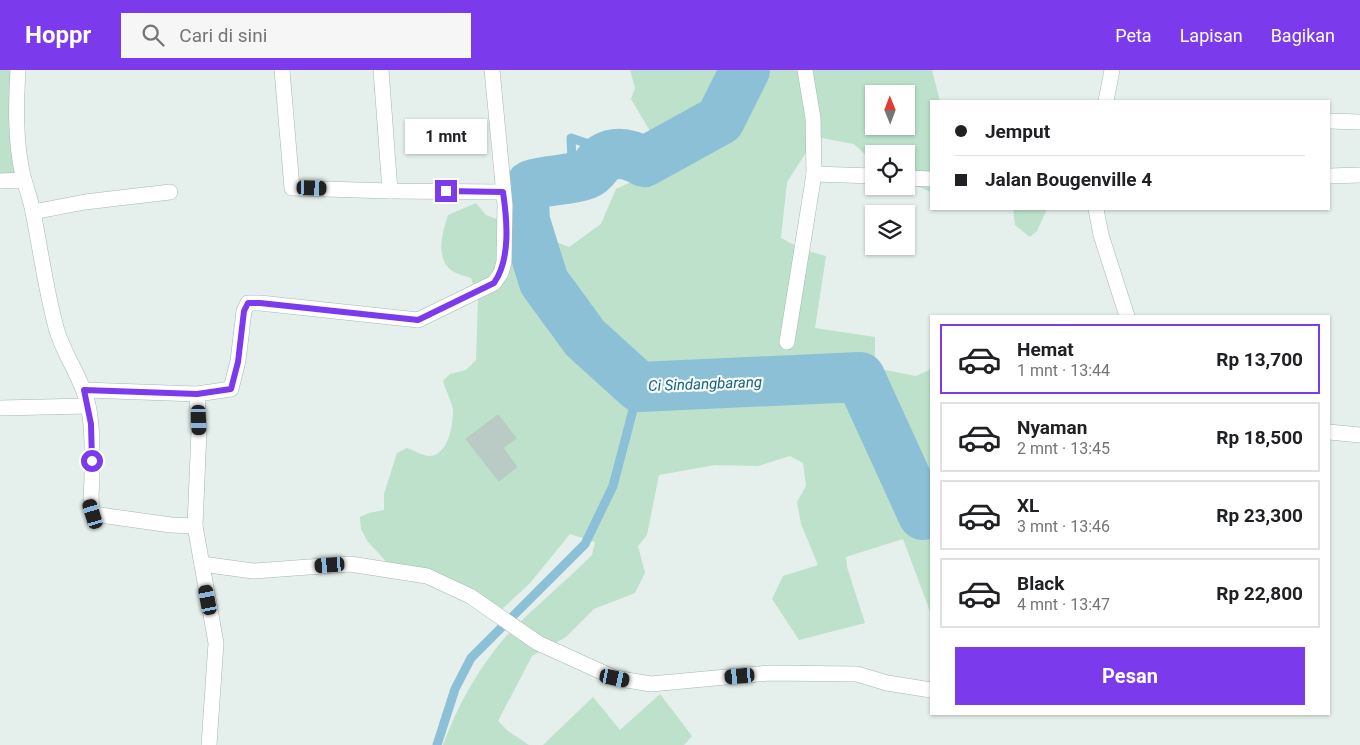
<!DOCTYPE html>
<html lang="id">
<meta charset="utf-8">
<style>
:root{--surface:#fff;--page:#f6f6f6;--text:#202124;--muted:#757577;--line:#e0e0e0;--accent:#7c3aed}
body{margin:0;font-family:Roboto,sans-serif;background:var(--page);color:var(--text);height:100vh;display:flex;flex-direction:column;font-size:19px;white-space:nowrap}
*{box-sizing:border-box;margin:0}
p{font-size:16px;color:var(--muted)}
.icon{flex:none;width:28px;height:28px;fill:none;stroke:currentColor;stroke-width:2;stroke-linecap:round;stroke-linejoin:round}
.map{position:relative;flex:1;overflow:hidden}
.drawer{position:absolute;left:930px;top:245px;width:400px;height:400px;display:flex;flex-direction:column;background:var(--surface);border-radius:0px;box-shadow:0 1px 4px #0004}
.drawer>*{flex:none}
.hud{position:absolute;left:930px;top:30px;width:400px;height:110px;border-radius:0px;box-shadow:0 1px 4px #0004;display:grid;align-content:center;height:110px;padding:0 25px;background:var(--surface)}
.needle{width:32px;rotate:359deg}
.tools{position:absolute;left:865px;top:15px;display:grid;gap:10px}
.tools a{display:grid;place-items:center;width:50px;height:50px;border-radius:0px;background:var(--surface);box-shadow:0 1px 4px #0004;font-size:25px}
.end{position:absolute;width:22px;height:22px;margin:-11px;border:6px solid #7c3aed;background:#fff;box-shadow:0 0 0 2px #fff}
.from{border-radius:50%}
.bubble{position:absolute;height:35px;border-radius:0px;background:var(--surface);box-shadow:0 1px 4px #0004;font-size:16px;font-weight:700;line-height:35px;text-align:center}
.car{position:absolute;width:15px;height:30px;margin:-15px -8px;border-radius:6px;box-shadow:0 0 4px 1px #0007;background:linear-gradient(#222 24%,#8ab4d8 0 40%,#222 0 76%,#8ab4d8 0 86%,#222 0)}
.hud b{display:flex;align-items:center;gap:18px;height:48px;font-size:19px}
.hud b+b{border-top:1px solid var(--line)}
.hud i{width:12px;height:12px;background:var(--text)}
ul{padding:9px 0 0;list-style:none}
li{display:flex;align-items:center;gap:15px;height:70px;margin:0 10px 8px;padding:0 15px;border:2px solid var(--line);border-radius:0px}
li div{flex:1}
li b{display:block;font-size:19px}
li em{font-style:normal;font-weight:700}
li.on{border-color:var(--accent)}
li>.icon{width:45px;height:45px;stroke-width:1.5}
.button{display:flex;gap:10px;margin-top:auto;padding:10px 25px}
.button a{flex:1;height:58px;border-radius:0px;background:var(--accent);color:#fff;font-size:20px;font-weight:700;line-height:58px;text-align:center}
header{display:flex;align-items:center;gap:30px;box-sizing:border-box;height:70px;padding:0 25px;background:var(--accent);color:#fff}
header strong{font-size:24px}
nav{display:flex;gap:28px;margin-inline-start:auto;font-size:18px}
.search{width:350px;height:45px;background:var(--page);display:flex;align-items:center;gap:12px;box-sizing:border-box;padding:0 18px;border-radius:0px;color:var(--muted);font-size:19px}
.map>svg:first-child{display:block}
</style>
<header>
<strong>Hoppr</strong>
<div class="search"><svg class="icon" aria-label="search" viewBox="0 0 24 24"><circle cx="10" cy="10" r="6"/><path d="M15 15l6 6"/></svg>Cari di sini</div>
<nav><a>Peta</a><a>Lapisan</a><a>Bagikan</a></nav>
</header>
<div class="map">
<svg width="1360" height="675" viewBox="0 0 1360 675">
<rect width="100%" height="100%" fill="#e5efec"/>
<g fill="#bde1cb" fill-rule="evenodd">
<polygon points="0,0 14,0 24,114 0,114"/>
<path d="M630,0H932L940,31H931V122L906,112V84H874V93L854,74L816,67L787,112L781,168L804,180L826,186L815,258L875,267V298L916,306L931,299V544L903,469L846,487L847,497L865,553L799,570L772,529L783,506L818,495L801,454L797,432L806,416L803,393L790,386L758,396L715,395L659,405L647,465L638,476L645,503L635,523L594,539L566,567L532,586L498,651L508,661L529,675H443C458,634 481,593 511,561C537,535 566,511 592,485L595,472L570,464L530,513L500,541L458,517L399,505L368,472L361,459L360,447L369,443L384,440V424L397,383L407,378C413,380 423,386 429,386C448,386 453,356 453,341C452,332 446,321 443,311L450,304L466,300L476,290L478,229L471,208C466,206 457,204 452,201C435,188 442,163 448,145L476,133L486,145L569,177L601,154L616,119L656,100L660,78L631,29L635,18ZM874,24H906V56H874Z"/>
<polygon points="1013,139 1047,139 1037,161 1030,167 1015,155"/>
<polygon points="660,624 692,666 684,675 543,675 593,627 620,660"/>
</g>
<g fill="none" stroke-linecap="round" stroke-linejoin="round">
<g stroke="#8bc0d6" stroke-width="9">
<polyline points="576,106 572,91 571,68 586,73 604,88"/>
<polyline points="437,675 455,619 471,588 585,474 613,416 639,317"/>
</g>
<path stroke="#8bc0d6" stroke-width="50" d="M745,0L720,50L644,92C632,85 618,80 604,88C597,92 595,101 587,104C569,111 549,109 531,115L524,132L525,151L544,212L585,268L639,317L860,307L923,445"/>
</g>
<polygon fill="#bacac5" stroke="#b7c9c4" points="498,345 516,368 503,378 517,397 499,411 466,369"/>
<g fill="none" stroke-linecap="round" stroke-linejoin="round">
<defs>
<g id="minor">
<path d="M18,0C16,35 15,72 23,106C26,118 31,130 33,142C41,182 46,222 57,261C65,287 82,308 88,335C93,358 92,382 92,406C92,420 89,430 93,444L171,455L195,456L199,361L197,324L231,319L238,291L244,241L248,233H260L418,250L494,213L501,203L504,192L505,135L492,0"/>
<polyline points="282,0 292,118 390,121"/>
<polyline points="381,0 390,121 503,122"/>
<polyline points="805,0 813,48 814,104"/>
<polyline points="1106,31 1112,0"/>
<polyline points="1329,51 1360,52"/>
<polyline points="1329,106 1360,105"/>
<polyline points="906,108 931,109"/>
<polyline points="0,111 24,110"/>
<polyline points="1096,139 1101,165 1127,246"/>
<polyline points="33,142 85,132 170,122"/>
<polyline points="787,272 814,104 874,106"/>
<polyline points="84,320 197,324"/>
<polyline points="0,338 88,336"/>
<polyline points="1329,362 1360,365"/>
<polyline points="195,456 216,573 209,675"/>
<polyline points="202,494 253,501 350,494 427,506 470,526 538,573 615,608 651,614 769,603 857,604 887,613 931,620"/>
</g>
</defs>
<use href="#minor" stroke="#a7b8b4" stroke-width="16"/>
<use href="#minor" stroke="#fff" stroke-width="15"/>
</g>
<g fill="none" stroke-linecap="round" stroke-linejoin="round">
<path stroke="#7c3aed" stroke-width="6" d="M92,391L91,354L84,320L197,324L231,319L238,292L244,241L248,233H260L418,250L494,213C511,189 507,149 503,122L446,121"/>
</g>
<g text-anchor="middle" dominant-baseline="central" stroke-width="4.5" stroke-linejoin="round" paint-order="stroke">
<g font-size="15" font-style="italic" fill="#196282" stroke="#f6fbf9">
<text transform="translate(705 314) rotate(-2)">Ci Sindangbarang</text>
</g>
</g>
</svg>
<div class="tools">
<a><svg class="needle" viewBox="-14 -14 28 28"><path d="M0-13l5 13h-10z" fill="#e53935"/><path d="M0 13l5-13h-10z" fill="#757577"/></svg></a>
<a><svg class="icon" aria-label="locate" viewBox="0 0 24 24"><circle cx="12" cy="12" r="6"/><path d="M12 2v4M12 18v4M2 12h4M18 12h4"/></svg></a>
<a><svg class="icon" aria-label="layers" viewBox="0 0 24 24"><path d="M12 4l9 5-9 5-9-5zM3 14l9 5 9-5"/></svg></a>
</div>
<i class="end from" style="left:92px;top:391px"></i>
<i class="end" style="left:446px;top:121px"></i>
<div class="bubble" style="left:405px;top:49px;width:82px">1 mnt</div>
<i class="car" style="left:312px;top:118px;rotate:92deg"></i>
<i class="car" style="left:199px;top:350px;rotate:178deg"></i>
<i class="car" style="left:93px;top:444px;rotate:343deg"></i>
<i class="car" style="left:330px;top:495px;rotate:266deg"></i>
<i class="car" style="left:208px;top:530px;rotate:349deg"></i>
<i class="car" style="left:740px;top:606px;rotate:265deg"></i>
<i class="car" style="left:615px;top:608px;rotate:102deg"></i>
<div class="hud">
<b><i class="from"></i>Jemput</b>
<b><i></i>Jalan Bougenville 4</b>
</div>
<section class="drawer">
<ul>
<li class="on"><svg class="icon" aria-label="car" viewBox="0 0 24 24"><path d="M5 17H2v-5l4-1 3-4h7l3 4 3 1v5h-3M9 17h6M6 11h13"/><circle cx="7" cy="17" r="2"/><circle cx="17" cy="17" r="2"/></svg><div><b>Hemat</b><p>1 mnt · 13:44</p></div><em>Rp 13,700</em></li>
<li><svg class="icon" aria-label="car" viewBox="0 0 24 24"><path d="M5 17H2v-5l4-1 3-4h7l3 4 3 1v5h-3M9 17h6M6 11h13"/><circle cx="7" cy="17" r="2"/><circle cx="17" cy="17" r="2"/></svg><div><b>Nyaman</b><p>2 mnt · 13:45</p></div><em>Rp 18,500</em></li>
<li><svg class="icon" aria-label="car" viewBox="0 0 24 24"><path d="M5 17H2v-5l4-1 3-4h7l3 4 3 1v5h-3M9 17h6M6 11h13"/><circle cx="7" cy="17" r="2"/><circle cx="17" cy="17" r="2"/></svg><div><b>XL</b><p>3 mnt · 13:46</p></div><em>Rp 23,300</em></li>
<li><svg class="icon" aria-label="car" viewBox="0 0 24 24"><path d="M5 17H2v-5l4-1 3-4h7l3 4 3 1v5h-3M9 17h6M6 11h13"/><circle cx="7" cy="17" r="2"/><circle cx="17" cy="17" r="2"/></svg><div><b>Black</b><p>4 mnt · 13:47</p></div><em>Rp 22,800</em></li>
</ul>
<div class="button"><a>Pesan</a></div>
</section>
</div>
